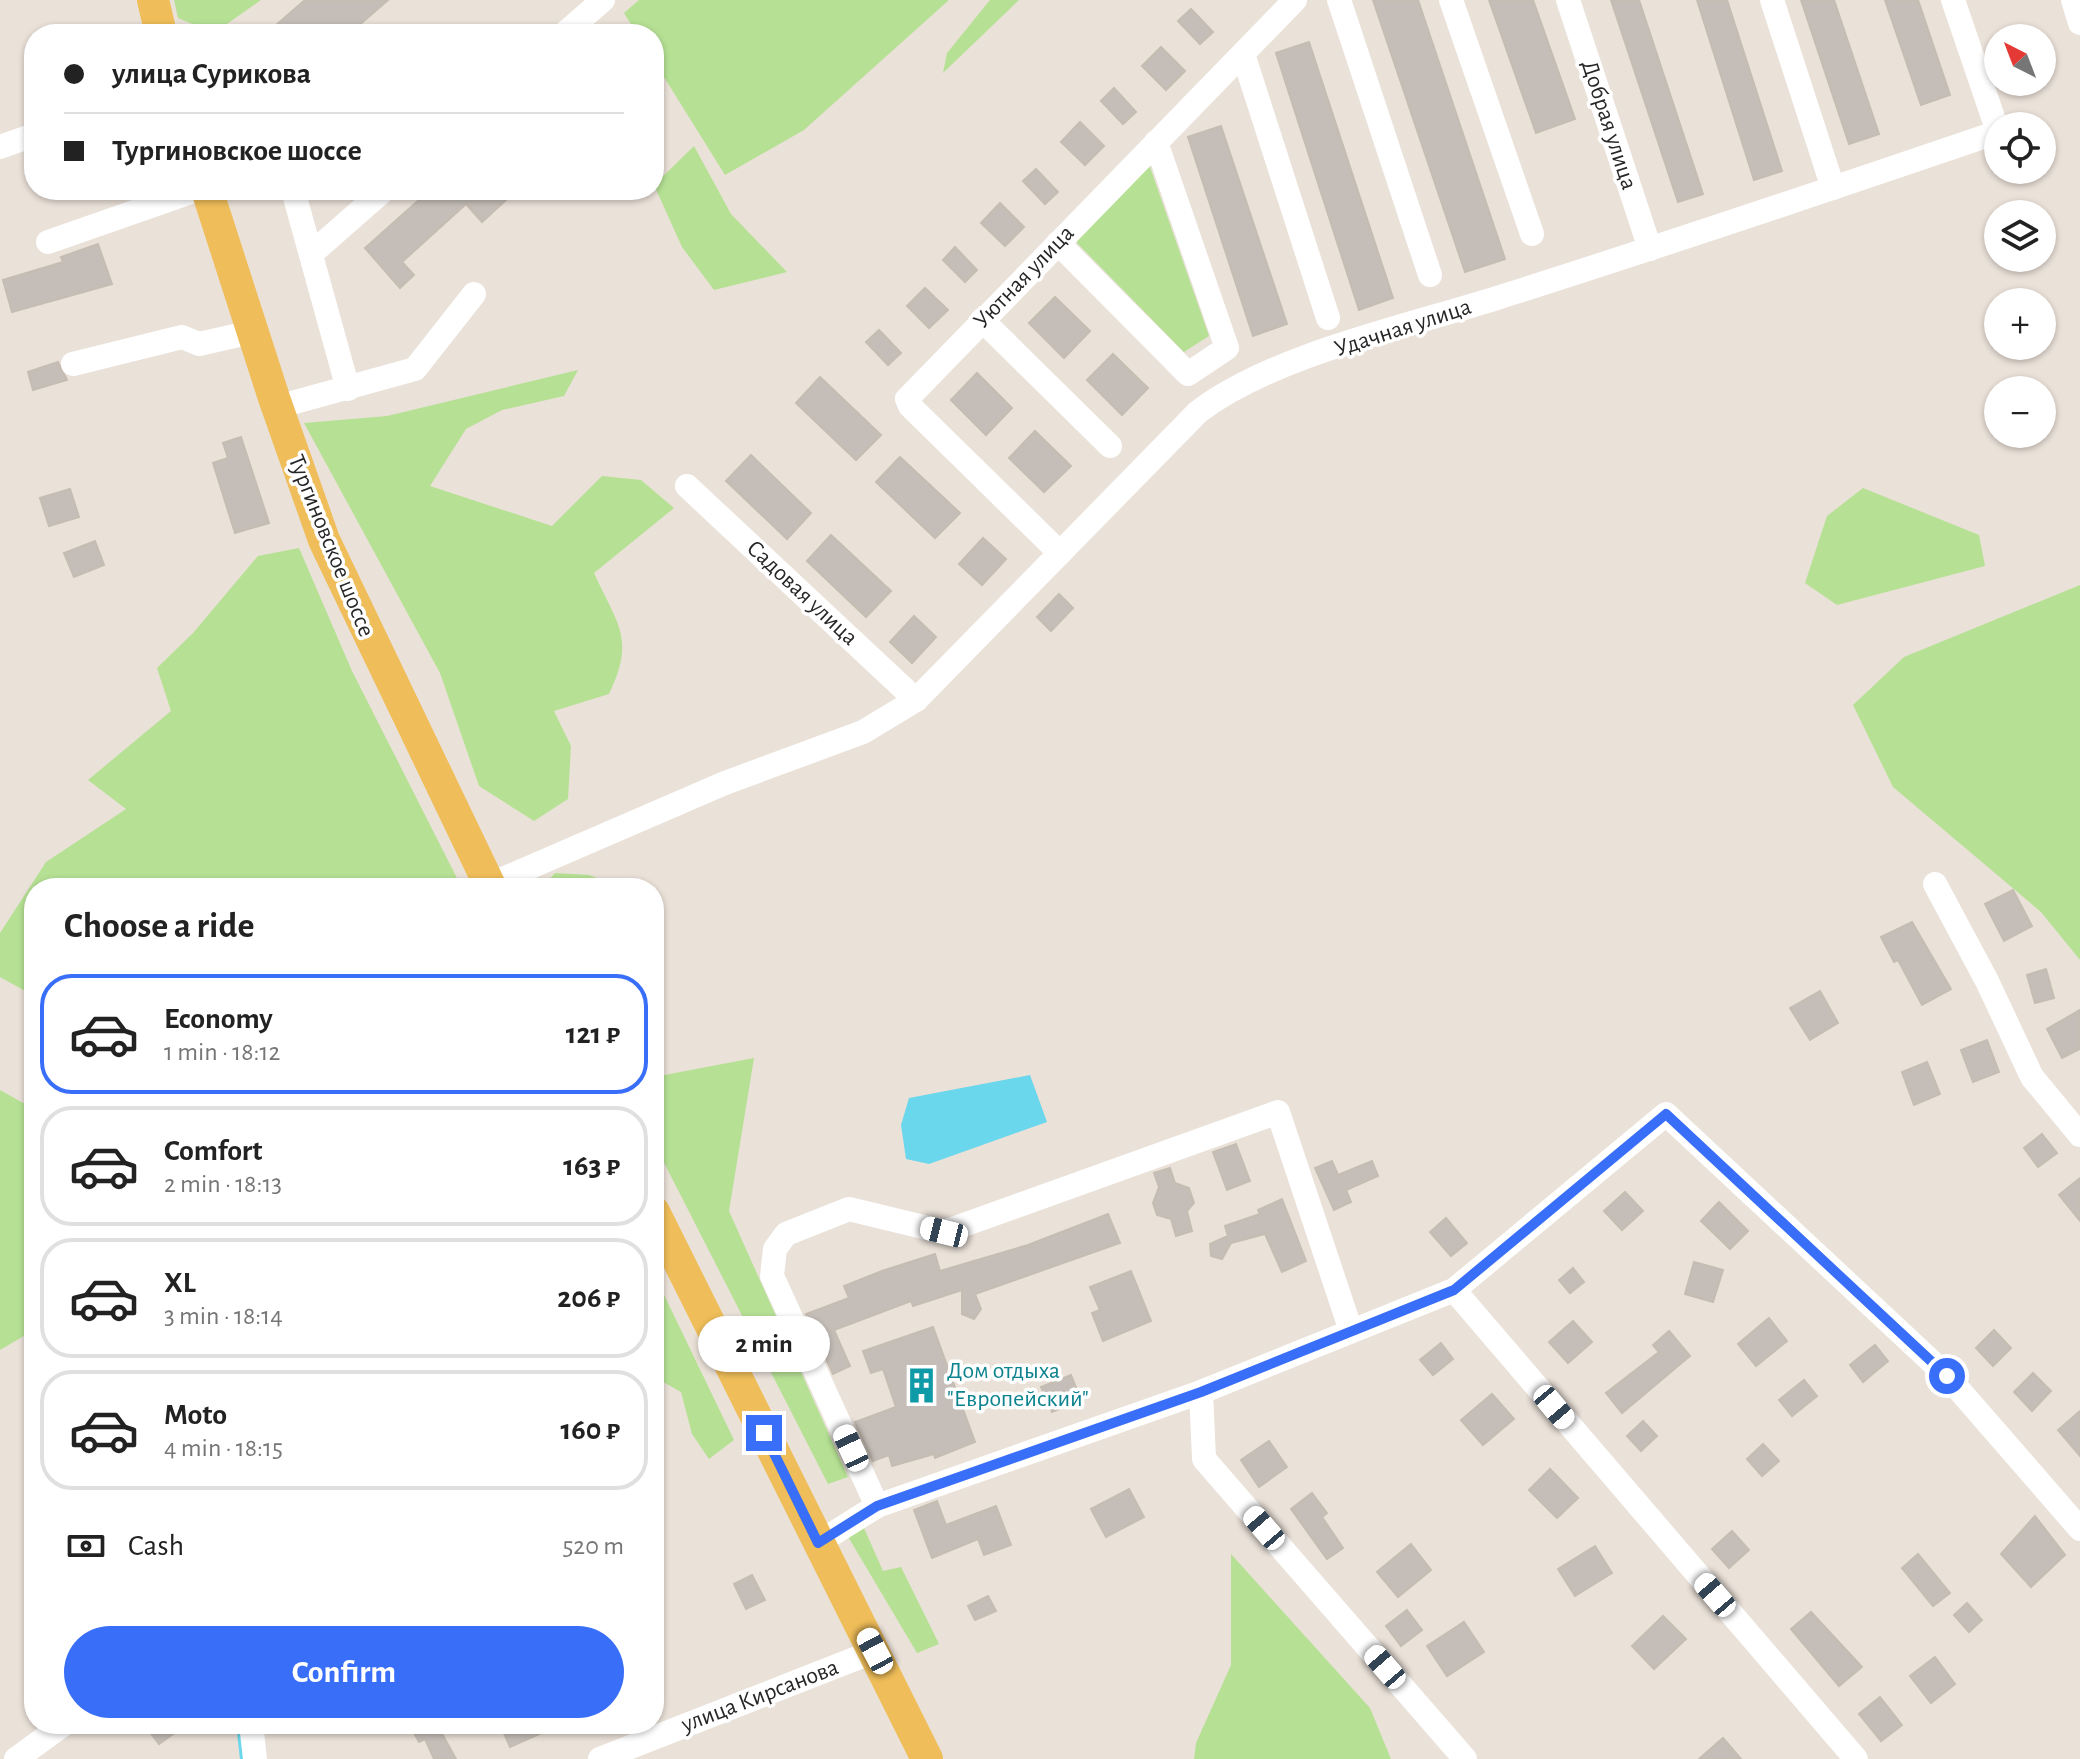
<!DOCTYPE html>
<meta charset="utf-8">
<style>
:root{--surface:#fff;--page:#f2f2f2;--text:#222;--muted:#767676;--line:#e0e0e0;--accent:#386ef8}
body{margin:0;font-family:"Alegreya Sans",sans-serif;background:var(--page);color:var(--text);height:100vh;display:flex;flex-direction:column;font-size:30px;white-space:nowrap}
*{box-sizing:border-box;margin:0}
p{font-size:26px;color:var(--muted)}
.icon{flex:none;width:44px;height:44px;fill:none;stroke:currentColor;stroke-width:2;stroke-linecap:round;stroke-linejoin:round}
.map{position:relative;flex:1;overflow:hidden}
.drawer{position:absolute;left:24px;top:878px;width:640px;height:856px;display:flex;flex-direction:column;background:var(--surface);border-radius:32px;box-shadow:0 2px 6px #0004}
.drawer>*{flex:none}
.hud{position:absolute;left:24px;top:24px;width:640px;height:176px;border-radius:32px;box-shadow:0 2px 6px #0004;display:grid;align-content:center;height:176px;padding:0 40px;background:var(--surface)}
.needle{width:52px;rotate:318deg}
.controls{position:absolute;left:1984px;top:24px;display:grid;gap:16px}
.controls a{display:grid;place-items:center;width:72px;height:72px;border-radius:50%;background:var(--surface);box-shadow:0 2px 6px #0004;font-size:40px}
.end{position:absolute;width:36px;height:36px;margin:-18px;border:10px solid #386ef8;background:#fff;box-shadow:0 0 0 4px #fff}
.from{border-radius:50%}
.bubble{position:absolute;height:56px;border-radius:28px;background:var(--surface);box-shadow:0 2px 6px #0004;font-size:26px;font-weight:600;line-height:56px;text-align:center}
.car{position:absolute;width:24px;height:48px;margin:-24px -12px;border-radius:10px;box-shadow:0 0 6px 2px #0007;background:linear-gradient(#fff 24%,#345 0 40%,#fff 0 76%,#345 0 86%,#fff 0)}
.hud b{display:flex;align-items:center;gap:28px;height:76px;font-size:30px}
.hud b+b{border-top:2px solid var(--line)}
.hud i{width:20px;height:20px;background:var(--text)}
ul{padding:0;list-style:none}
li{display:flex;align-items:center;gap:24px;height:120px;margin:0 16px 12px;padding:0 24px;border:4px solid var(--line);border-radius:32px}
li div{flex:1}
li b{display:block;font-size:30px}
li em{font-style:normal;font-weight:600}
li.current{border-color:var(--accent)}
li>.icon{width:72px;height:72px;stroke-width:1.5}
h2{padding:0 40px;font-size:36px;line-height:96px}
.pay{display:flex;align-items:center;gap:20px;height:88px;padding:0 40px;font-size:30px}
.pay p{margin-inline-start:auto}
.primary-button{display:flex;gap:16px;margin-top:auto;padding:16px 40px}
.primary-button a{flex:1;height:92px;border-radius:48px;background:var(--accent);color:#fff;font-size:32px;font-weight:600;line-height:92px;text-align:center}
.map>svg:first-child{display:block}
</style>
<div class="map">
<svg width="2080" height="1759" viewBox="0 0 2080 1759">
<rect width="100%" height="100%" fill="#eae1d8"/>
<g fill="#b6e194">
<polygon points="174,0 261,0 214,33 178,18"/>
<polygon points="639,0 949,0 804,130 725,175 654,61 654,34 637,34 624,13"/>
<polygon points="990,0 1019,0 943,73 947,53"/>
<polygon points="694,146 731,214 787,272 714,290 682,247 654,185"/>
<polygon points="1141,167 1150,167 1209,336 1184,352 1077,243 1076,230"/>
<path d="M578,370L564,396L502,410L466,429L430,486L552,526L602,476L641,480L674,508L594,573C617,624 636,638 609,694L554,711L571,746L568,799L534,821L479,786L440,673L304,423L387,416Z"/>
<polygon points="1863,488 1979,535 1985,566 1837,605 1805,583 1827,516"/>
<polygon points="299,548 352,671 462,888 34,888 34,996 0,977 0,933 46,862 126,809 88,780 171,711 157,668 193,633 258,556"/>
<polygon points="2080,585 2080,960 2041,912 1893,787 1853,705 1904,657"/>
<polygon points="555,873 589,875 624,888 542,888"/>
<polygon points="754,1058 729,1211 848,1477 828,1484 654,1143 654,1077"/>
<polygon points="0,1090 34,1109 34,1330 0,1350"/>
<polygon points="654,1274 734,1440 709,1459 692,1434 681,1392 654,1377"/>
<polygon points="864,1528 883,1571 901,1567 939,1644 917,1653 847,1535"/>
<polygon points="1231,1554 1370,1708 1391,1759 1194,1759 1196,1743 1231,1665"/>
</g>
<polygon fill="#6bd7ed" points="1030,1075 1047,1122 929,1164 906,1159 901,1125 909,1098"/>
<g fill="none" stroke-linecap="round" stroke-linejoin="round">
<polyline stroke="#6bd7ed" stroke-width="6" points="239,1724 243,1759"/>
</g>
<g fill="#c5beb8" stroke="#c5bdb2" stroke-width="2">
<polygon points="305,0 388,0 349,34 284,34 276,25"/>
<polygon points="1373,0 1418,0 1505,259 1465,272"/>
<polygon points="1489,0 1533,0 1575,119 1536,133"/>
<polygon points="1611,0 1639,0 1703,194 1678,202"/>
<polygon points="1697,0 1727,0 1782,171 1754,180"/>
<polygon points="1801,0 1834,0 1879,134 1849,144"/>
<polygon points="1885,0 1918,0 1950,95 1921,105"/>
<polygon points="1191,9 1213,32 1200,44 1178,21"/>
<polygon points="1309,42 1393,298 1359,310 1276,53"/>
<polygon points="1161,47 1185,71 1166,90 1142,66"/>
<polygon points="1114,88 1136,112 1123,124 1101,101"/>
<polygon points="1080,122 1104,146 1085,165 1061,142"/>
<polygon points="1221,126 1287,324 1253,336 1188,137"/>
<polygon points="1036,169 1058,192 1045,204 1023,181"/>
<polygon points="430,190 517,190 482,222 466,204 402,262 414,275 400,288 365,248"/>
<polygon points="1000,203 1024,227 1005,246 981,223"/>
<polygon points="98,244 112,284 12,312 3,280 63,262 61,257"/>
<polygon points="955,247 977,270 965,282 943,260"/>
<polygon points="925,288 948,310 929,328 907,306"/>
<polygon points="1055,297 1090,331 1064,358 1029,323"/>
<polygon points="879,330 901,353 888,365 866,342"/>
<polygon points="1113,354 1148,388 1122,415 1087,380"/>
<polygon points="58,362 67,380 33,390 28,372"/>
<polygon points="977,373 1012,408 986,435 951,400"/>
<polygon points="820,377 881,435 856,460 796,403"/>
<polygon points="1035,431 1071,466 1044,492 1009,458"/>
<polygon points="241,437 269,523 235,533 213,463 228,458 223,443"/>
<polygon points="751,455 811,513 787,539 726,481"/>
<polygon points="900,457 960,513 935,538 876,482"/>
<polygon points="70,489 79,517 49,526 40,498"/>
<polygon points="831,535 891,591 866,617 807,561"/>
<polygon points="983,538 1006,559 982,585 959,564"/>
<polygon points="95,541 104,565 74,577 64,553"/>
<polygon points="1059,594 1073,608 1051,631 1037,617"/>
<polygon points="914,616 936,637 912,663 890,642"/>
<polygon points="2013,890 2032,926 2004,941 1985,904"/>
<polygon points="1912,922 1951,989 1922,1005 1898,960 1894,962 1881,937"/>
<polygon points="2046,969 2054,998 2035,1003 2027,975"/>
<polygon points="1820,991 1838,1023 1810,1040 1790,1008"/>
<polygon points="2080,1010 2080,1049 2062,1058 2047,1029"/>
<polygon points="1987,1040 1999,1072 1973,1082 1961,1050"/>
<polygon points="1927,1062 1940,1094 1914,1105 1902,1072"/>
<polygon points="2042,1134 2057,1153 2038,1167 2024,1148"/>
<polygon points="1236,1144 1250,1181 1227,1190 1213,1152"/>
<polygon points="1332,1161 1338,1175 1372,1161 1378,1176 1346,1190 1351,1202 1334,1210 1315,1168"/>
<polygon points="1170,1168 1175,1183 1189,1188 1194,1203 1187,1211 1192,1231 1176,1236 1171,1219 1157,1215 1153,1203 1159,1187 1154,1173"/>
<polygon points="2080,1178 2080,1221 2059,1195"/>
<polygon points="1625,1192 1643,1211 1622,1230 1604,1211"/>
<polygon points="1282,1199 1306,1261 1282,1272 1265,1234 1231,1243 1222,1259 1211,1256 1210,1244 1228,1236 1225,1226 1260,1214 1258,1210"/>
<polygon points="1719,1202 1748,1231 1730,1249 1701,1221"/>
<polygon points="1108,1214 1120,1243 975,1294 981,1309 974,1319 962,1314 962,1290 913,1306 911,1301 834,1330 850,1366 833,1374 806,1314 849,1298 844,1286 882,1271 935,1254 940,1271 1028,1245"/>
<polygon points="1446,1218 1467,1243 1451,1256 1430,1232"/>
<polygon points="1694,1262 1723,1270 1713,1302 1685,1294"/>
<polygon points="1573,1268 1584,1282 1570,1293 1559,1280"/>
<polygon points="1131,1271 1151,1321 1103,1341 1092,1313 1100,1310 1090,1287"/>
<polygon points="1769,1318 1787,1341 1756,1366 1738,1344"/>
<polygon points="1573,1321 1592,1342 1568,1363 1549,1342"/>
<polygon points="933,1327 975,1442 935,1458 934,1454 892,1466 889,1455 873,1461 855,1422 896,1407 883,1369 871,1373 863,1351"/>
<polygon points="1994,1330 2011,1348 1993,1366 1976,1348"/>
<polygon points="1669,1331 1690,1356 1622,1413 1606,1393 1659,1352 1653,1345"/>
<polygon points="1441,1343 1453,1359 1433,1375 1420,1360"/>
<polygon points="1875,1345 1888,1361 1863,1382 1850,1365"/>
<polygon points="2033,1373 2051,1391 2032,1411 2014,1392"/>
<polygon points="1071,1375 1081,1400 1052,1412 1041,1387"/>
<polygon points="1804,1380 1817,1396 1792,1416 1779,1400"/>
<polygon points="1492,1394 1514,1419 1483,1445 1461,1420"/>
<polygon points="2080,1411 2080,1456 2058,1430"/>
<polygon points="1643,1421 1657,1436 1641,1451 1627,1436"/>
<polygon points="1269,1441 1287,1467 1259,1487 1241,1460"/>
<polygon points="1763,1444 1779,1461 1762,1476 1747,1459"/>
<polygon points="1550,1469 1578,1498 1557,1518 1529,1490"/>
<polygon points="1129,1489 1144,1517 1106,1537 1091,1509"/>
<polygon points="1312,1493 1327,1513 1322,1517 1343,1548 1327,1559 1291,1509"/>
<polygon points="937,1501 946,1525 996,1506 1011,1545 984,1555 978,1539 932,1558 914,1510"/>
<polygon points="2035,1516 2065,1555 2031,1587 2001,1554"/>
<polygon points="1732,1531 1749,1550 1729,1568 1712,1549"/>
<polygon points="1411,1544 1431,1570 1398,1597 1377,1572"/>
<polygon points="1595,1546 1612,1573 1575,1596 1558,1569"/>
<polygon points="1918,1554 1950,1593 1933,1606 1902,1568"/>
<polygon points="752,1575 765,1600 746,1609 734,1584"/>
<polygon points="988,1596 996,1611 975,1620 968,1606"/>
<polygon points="1967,1603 1982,1620 1969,1632 1954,1615"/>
<polygon points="1407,1610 1422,1630 1401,1646 1386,1626"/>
<polygon points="1811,1612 1862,1667 1839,1686 1791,1629"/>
<polygon points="1663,1616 1686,1639 1654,1669 1632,1646"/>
<polygon points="1464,1622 1484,1652 1447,1676 1427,1646"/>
<polygon points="1935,1657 1955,1684 1931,1703 1910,1676"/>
<polygon points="1880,1697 1902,1725 1881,1741 1859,1714"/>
<polygon points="144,1724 187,1724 159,1744"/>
<polygon points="409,1724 451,1724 440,1730 456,1759 434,1759 425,1739 419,1742"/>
<polygon points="500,1724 562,1724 510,1747"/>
<polygon points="1723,1738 1741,1759 1699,1759"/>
</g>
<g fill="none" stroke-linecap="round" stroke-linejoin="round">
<g stroke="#fff" stroke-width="24">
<polyline points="1339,0 1430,275"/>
<polyline points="1451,0 1532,234"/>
<polyline points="1568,0 1650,249"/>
<polyline points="1772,0 1833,188"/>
<polyline points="2073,0 2080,23"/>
<polyline points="564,34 603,0"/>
<polyline points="1243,54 1328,318"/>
<polyline points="0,147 34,135"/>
<polyline points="293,190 348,389"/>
<polyline points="48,242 197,190"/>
<polyline points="1058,243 1188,374 1227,348 1156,142"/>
<polyline points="311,254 384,190"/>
<polyline points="982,320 1110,446"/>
<polyline points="73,364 182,337 199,344 252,332"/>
<polyline points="277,407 415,369 474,294"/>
<polyline points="687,486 916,700"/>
<polyline points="1060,553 910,406 907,399 1295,0"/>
<polyline points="1935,884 1987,981 2032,1077 2080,1135"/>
<path d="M489,885L725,783L863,732L916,700L1198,412C1273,355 1405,327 1497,298C1664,245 1831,189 1998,132L1953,0"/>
<polyline points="1454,1290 1856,1759"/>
<polyline points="1201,1392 1204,1459 1465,1759"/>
<polyline points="877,1506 772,1276 775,1249 786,1234 849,1209 944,1232 1278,1112 1351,1331"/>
<polyline points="818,1543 877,1506 1201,1392 1454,1290 1666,1114 1947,1376 2080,1529"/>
<polyline points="251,1724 255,1759"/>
<polyline points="16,1759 64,1724"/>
<polyline points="600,1759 875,1651"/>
</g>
<g stroke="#efbd59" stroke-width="32">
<polyline points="153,0 161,34"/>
<polyline points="207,190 274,398 324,540 491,888"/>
<polyline points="654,1212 927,1759"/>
</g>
</g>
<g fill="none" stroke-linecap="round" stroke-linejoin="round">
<polyline stroke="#386ef8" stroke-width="10" points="764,1433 818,1543 877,1506 1201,1392 1454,1290 1666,1114 1947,1376"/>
</g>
<defs>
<symbol id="building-bare" viewBox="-9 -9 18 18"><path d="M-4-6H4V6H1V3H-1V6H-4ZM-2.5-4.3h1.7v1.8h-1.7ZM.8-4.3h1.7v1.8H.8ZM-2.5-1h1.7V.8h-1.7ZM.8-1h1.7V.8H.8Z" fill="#0f9aa8" stroke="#fff" stroke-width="2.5" paint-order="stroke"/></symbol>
</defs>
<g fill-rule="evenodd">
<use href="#building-bare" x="896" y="1360" width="51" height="51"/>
</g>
<g text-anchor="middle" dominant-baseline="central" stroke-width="7" stroke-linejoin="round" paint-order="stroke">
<g font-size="24" fill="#272727" stroke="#fff">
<text transform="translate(1609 125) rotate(72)">Добрая улица</text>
<text transform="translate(1024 277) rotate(-46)">Уютная улица</text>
<text transform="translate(1403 328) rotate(-18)">Удачная улица</text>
<text transform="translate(331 546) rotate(68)">Тургиновское шоссе</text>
<text transform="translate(802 593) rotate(43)">Садовая улица</text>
<text transform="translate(760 1696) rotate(-21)">улица Кирсанова</text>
</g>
<g font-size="24" fill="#0d838f" stroke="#fff" text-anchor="start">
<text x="947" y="1371">Дом отдыха<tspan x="947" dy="28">"Европейский"</tspan></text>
</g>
</g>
</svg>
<div class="controls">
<a><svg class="needle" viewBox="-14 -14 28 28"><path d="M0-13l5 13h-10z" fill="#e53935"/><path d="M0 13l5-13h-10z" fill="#767676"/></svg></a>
<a><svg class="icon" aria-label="locate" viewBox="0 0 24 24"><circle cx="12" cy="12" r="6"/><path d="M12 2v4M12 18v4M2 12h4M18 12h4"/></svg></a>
<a><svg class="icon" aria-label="layers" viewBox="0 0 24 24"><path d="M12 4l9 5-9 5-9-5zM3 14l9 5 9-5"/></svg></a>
<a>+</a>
<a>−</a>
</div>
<i class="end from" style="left:1947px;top:1376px"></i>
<i class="end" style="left:764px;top:1433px"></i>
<div class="bubble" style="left:698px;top:1316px;width:132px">2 min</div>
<i class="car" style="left:944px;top:1232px;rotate:284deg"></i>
<i class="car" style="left:1554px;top:1407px;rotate:140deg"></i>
<i class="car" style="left:851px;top:1448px;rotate:335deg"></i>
<i class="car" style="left:1264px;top:1528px;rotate:319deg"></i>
<i class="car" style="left:1715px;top:1595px;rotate:319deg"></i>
<i class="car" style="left:875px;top:1651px;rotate:332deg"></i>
<i class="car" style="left:1385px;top:1667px;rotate:319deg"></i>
<div class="hud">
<b><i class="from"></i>улица Сурикова</b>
<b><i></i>Тургиновское шоссе</b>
</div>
<section class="drawer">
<h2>Choose a ride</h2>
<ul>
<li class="current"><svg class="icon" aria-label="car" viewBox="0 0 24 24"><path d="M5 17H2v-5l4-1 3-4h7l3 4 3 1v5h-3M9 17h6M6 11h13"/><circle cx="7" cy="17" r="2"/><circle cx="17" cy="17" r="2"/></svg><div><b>Economy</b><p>1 min · 18:12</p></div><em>121 ₽</em></li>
<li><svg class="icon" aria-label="car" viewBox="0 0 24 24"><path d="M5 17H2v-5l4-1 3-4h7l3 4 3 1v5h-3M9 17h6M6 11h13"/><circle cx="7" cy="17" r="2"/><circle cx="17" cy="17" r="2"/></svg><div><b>Comfort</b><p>2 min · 18:13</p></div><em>163 ₽</em></li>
<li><svg class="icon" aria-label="car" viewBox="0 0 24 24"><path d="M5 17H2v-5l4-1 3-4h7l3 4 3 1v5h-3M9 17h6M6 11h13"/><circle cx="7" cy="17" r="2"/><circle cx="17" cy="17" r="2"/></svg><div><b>XL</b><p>3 min · 18:14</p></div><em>206 ₽</em></li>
<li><svg class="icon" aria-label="car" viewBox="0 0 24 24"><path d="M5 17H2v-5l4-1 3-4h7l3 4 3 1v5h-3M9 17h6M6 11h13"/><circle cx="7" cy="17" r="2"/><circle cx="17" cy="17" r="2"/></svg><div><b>Moto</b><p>4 min · 18:15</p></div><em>160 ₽</em></li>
</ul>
<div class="pay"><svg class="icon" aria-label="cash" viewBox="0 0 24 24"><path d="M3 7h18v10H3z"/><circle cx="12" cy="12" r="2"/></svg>Cash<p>520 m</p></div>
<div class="primary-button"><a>Confirm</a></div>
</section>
</div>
